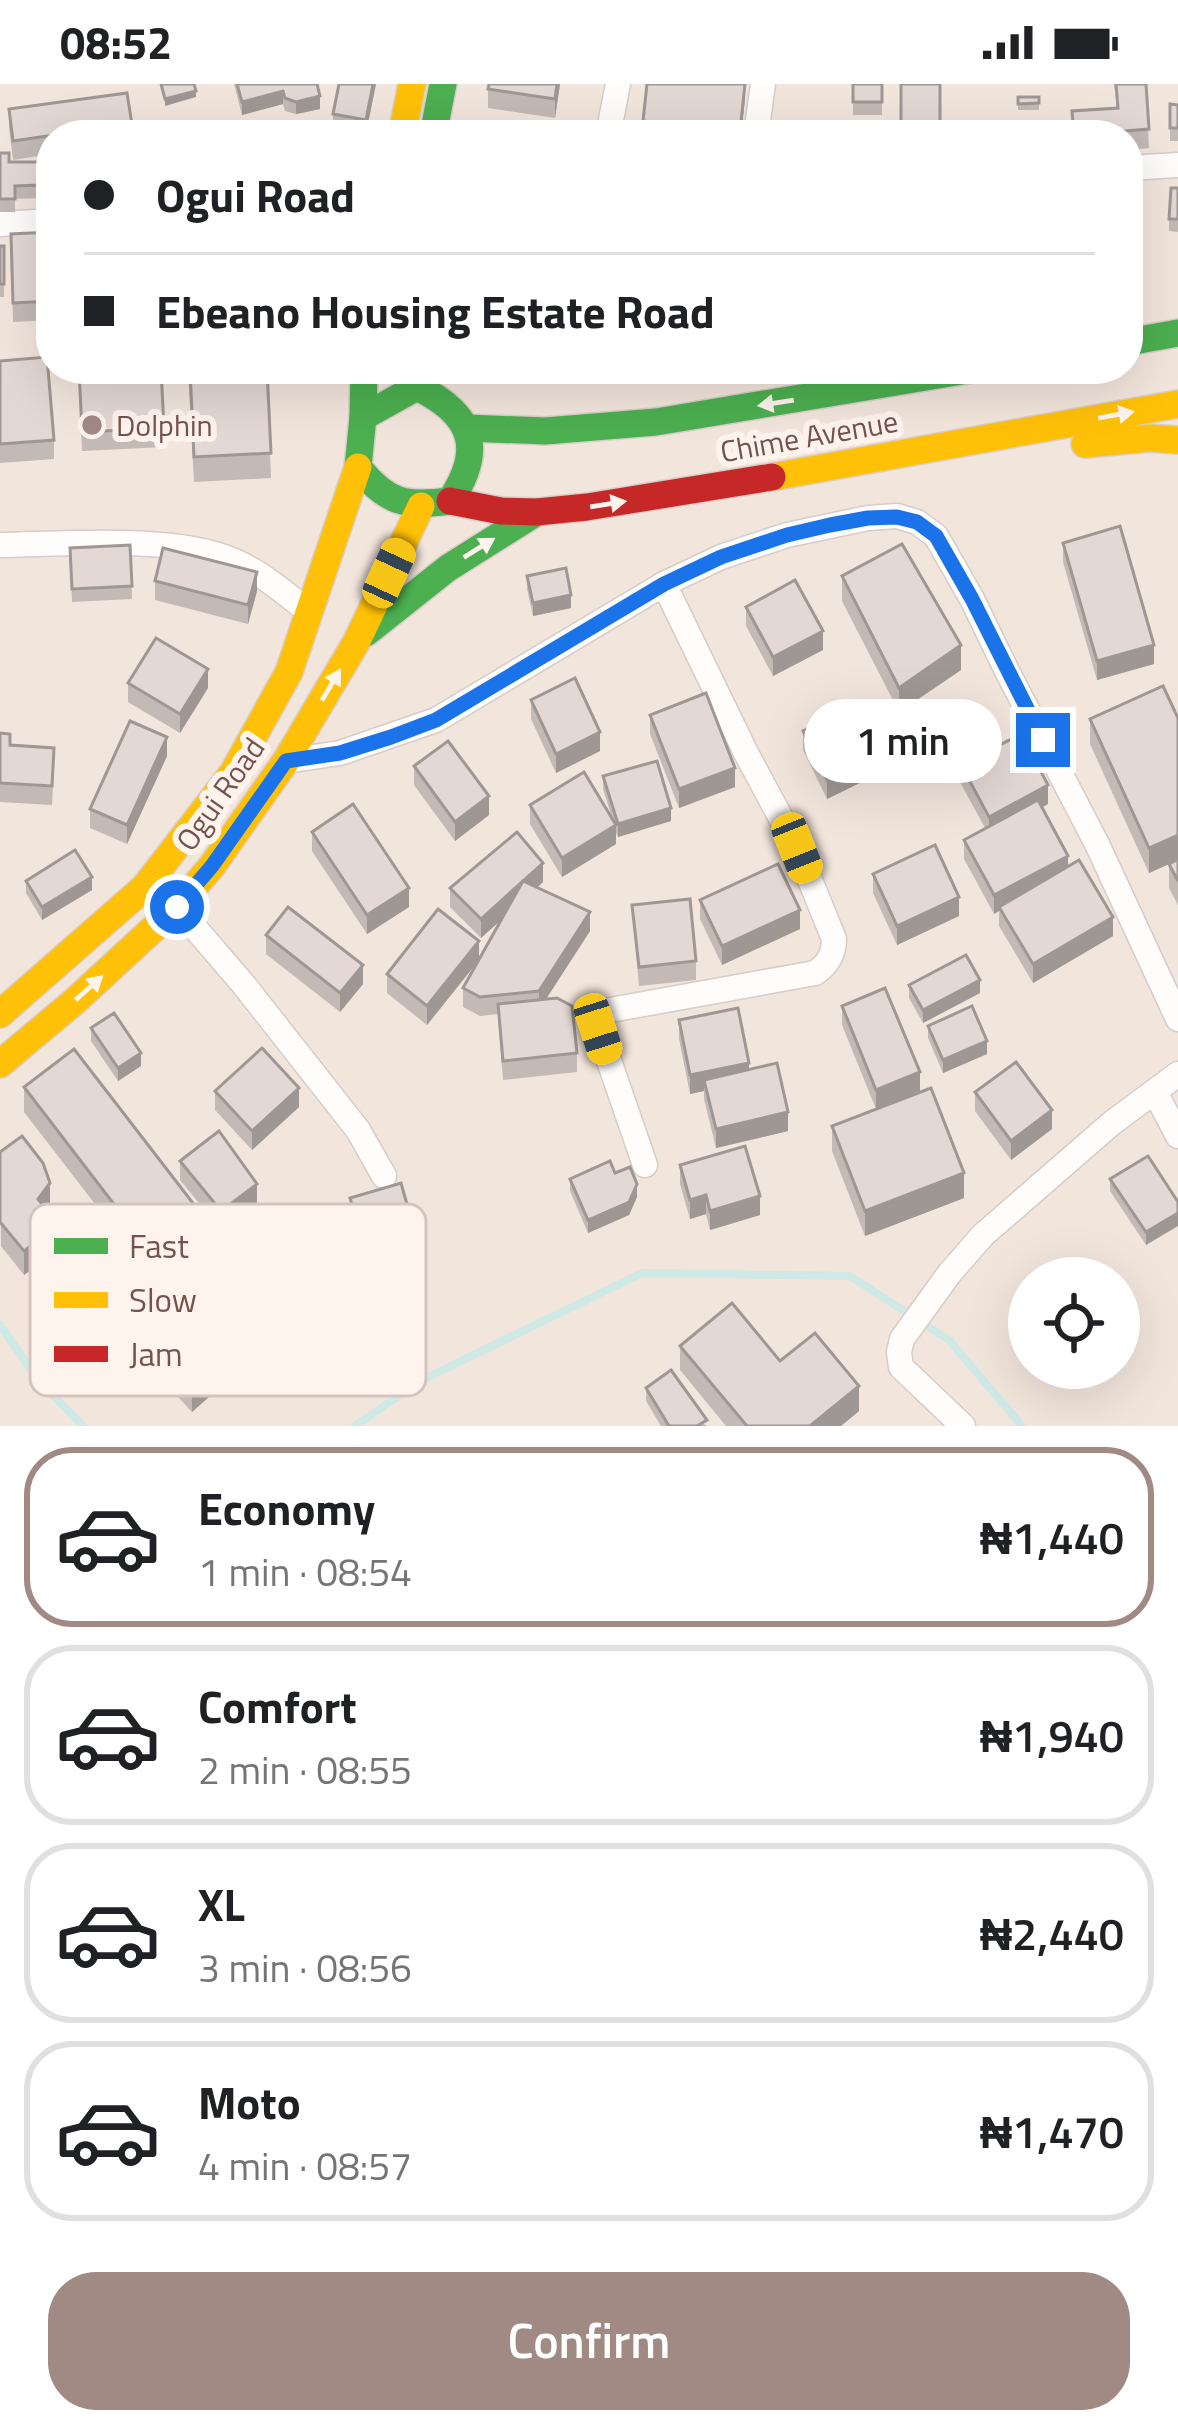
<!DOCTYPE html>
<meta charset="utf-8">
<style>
:root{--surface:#fff;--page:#f6f6f6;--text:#202124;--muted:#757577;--line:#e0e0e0;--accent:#a28a84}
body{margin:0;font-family:"Titillium Web",sans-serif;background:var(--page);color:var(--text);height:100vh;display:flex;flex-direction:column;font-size:45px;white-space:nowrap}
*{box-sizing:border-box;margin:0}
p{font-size:39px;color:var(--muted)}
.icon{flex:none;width:66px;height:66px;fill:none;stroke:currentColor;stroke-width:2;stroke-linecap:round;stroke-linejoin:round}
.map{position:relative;height:1342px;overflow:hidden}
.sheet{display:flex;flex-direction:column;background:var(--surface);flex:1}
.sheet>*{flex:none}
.banner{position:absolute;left:36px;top:36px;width:1107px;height:264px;border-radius:48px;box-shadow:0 12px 48px #0002;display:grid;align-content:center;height:264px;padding:0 48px;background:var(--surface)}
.controls{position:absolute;left:1008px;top:1173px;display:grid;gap:24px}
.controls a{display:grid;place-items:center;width:132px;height:132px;border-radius:50%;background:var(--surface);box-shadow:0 12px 48px #0002;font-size:60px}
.end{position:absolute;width:54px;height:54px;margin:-27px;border:15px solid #1a73e8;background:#fff;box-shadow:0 0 0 6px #fff}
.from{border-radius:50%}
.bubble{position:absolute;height:84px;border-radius:42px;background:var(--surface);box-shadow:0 12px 48px #0002;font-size:39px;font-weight:600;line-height:84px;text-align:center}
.car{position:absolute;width:36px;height:72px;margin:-36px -18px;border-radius:15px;box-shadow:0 0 9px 3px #0007;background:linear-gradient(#f5c518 24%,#345 0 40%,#f5c518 0 76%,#345 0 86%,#f5c518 0)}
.banner b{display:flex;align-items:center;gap:42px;height:114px;font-size:45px}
.banner b+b{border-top:3px solid var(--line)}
.banner i{width:30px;height:30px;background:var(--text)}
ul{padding:21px 0 0;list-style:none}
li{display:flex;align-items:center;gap:36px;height:180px;margin:0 24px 18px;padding:0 24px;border:6px solid var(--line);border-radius:48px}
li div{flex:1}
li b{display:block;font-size:45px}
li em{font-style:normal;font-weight:600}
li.active{border-color:var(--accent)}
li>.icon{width:108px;height:108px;stroke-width:1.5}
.primary-button{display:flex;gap:24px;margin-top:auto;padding:24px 48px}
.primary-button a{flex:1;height:138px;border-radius:48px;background:var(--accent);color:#fff;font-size:48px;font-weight:600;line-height:138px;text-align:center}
.status{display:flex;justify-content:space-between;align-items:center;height:84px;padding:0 60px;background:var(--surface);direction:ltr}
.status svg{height:33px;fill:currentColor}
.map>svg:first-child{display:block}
</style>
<div class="status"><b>08:52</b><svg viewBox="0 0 49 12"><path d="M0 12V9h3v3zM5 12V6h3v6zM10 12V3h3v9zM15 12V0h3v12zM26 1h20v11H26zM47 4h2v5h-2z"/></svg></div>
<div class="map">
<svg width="1178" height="1342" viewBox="0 0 1178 1342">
<rect width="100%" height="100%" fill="#f7f1ec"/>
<path fill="#f2e5dc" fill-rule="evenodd" d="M0,0H1178V1342H0ZM51,51H1128V285H51ZM1029,1194H1119V1284H1029Z"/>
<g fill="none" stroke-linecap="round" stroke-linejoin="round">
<g stroke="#cee9e6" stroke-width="8">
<polyline points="0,1241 39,1297 83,1342"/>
<polyline points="355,1342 420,1297 642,1189 850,1192 949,1256 1022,1342"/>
</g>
<defs>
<g id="street">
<polyline points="608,51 618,0"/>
<polyline points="756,51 763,0"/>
<polyline points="1128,84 1178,81"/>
<polyline points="0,140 51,137"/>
<path d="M0,461C65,460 174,451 232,476C261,488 285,509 309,528"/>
<polyline points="286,677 340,669 436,636 664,500 721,473 787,451 868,434 897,432 917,438 936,452 972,515 1007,587 1097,760 1178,935"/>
<polyline points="177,823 244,901 358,1046 384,1092"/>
<polyline points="1155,1008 1178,1052"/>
<path d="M645,1081L598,945L599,935L605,927L815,889C827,881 834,871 834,855L797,764L746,669L664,500"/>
<polyline points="963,1342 901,1283 899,1268 902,1255 949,1190 983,1151 1112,1039 1178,990"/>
</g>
<g id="fast">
<polyline points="433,51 443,0"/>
<polyline points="1128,258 1178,249"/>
<path d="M417,303C473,330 485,365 450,417C405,423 387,419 358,383L363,333Z"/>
<polyline points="363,333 364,285"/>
<polyline points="467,344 545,347 656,338 974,285"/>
<polyline points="366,549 448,484 537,428"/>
</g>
<g id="slow">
<polyline points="402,51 412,0"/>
<polyline points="1085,360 1150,354 1178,356"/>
<polyline points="772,393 1178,320"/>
<polyline points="0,930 145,803 233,689 289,588 358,383"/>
<polyline points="0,980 75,917 177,823 212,782 286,677 357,557 421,422"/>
</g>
<polyline id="jam" points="450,417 501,427 537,428 587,423 772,393"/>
</defs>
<use href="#street" stroke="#d6ccc8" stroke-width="27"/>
<use href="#fast" stroke="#d8ceca" stroke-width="30"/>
<use href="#slow" stroke="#d8ceca" stroke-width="30"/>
<use href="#jam" stroke="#d8ceca" stroke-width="30"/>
<use href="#street" stroke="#fefdfc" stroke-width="24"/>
<use href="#fast" stroke="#4caf50" stroke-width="27"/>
<use href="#slow" stroke="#ffc107" stroke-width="27"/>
<use href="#jam" stroke="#c62828" stroke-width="27"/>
</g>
<g fill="#c3bab5">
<polygon points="234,0 317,0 320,25 296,30 285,27 283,20 242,31"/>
<polygon points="339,0 376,0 366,49 333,43 333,30"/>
<polygon points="560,0 555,34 488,24 488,5"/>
<rect x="853" y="0" width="29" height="31"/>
<rect x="901" y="0" width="39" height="51"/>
<polygon points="1114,0 1146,0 1149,64 1128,66 1128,51 1072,51 1072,27 1117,24"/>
<polygon points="127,9 133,51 51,51 51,70 13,76 9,44 9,25"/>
<rect x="1018" y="13" width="21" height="13"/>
<polygon points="745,14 741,51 643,51 643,37"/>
<polygon points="1170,20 1178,21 1178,57 1170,57"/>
<polygon points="0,69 9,78 40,78 41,114 15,115 15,128 0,128"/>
<polygon points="1178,104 1178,148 1169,147 1169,135"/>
<polygon points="51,148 51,236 13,238 11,150"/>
<rect x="0" y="162" width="4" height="51"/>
<rect x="1128" y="164" width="4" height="39"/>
<polygon points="0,277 54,356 54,375 0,379"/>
<polygon points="78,285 161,285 164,363 82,367"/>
<polygon points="188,285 314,285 314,290 267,292 271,394 194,398"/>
<polygon points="1063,459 1154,580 1097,596 1063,478"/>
<polygon points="130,461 132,515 72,518 70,464"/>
<polygon points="527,492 571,524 533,532 527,505"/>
<polygon points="842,492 961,586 899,628 842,517"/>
<polygon points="155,497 257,507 248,540 155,516"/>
<polygon points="746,523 823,566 773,592 746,542"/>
<polygon points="128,599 208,604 180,649 128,618"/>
<polygon points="531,616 600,667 556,689 531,635"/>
<polygon points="650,631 735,703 679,724 650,650"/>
<polygon points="1178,634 1178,821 1169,804 1169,780 1149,789 1090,660 1090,635"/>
<polygon points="803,647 878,690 827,715 803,666"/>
<polygon points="0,649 10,661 54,683 52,721 0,718"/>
<polygon points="167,672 127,760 90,744 90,725"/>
<polygon points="961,681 1048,720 1042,724 1068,782 1113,852 1033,899 999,842 999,827 994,830 964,775 964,756 985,744 961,700"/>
<polygon points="414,682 489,731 455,757 414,701"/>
<polygon points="603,692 671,737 618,753 616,749 616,760 562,793 530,740 530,721 612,734 603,705"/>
<polygon points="312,748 409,823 367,850 312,767"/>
<polygon points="873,790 959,832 897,861 873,809"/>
<polygon points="26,797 92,806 42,836 26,809"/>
<polygon points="543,798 537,804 590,847 545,916 577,969 577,988 503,996 498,930 480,932 463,923 463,904 478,877 427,941 387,909 387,890 479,876 502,835 481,854 450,823 450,804"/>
<polygon points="700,816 800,845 722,881 700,835"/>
<polygon points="632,821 696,877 696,896 639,902"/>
<polygon points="266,851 363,900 340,928 266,870"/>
<polygon points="909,901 980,909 923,939 909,914"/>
<polygon points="842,922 920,1007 876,1025 842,941"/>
<polygon points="679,936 749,986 788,1047 716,1064 704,1015 704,1007 690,1010 679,955"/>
<polygon points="928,942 987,970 943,989 928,954"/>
<polygon points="91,944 141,982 118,997 91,957"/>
<polygon points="24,1003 216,1174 166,1212 24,1028"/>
<polygon points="215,1007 299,1023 252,1066 215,1026"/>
<polygon points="975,1008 1052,1045 1011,1076 975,1027"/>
<polygon points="832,1042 964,1114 865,1152 832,1067"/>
<polygon points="0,1068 50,1124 48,1127 58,1165 24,1191 1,1162"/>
<polygon points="180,1077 257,1119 221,1146 180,1096"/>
<polygon points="680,1081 760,1131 710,1146 706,1130 690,1135 680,1100"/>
<polygon points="615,1089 637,1113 629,1131 588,1149 570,1107 570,1095"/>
<polygon points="1110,1095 1178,1118 1146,1161 1110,1107"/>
<polygon points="350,1114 418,1178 367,1193 350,1133"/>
<polygon points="54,1181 82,1191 69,1203 54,1188"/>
<polygon points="220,1215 295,1240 258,1272 220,1228"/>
<polygon points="680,1262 780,1277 859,1327 841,1342 726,1342 680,1286"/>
<polygon points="155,1269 237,1288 192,1328 155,1288"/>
<polygon points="646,1304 707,1342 661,1342 646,1317"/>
</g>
<g fill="#9f9794">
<polygon points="373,0 376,0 366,49 366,36"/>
<polygon points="557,0 560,0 555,34 555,15"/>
<polygon points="745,0 745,14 741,51 740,51"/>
<polygon points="196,7 196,13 165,22 165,15"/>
<polygon points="283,7 283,20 242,31 242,18"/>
<polygon points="320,12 320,25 296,30 296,18"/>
<polygon points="257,488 257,507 248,540 248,521"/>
<polygon points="571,511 571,524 533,532 533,519"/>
<polygon points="823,547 823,566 773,592 773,573"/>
<polygon points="961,561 961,586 899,628 899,604"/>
<polygon points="1154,561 1154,580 1097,596 1097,577"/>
<polygon points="208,585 208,604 180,649 180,630"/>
<polygon points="600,648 600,667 556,689 556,670"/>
<polygon points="167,653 167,672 127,760 127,741"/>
<polygon points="878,671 878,690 827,715 827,696"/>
<polygon points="735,684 735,703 679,724 679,705"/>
<polygon points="1048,701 1048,720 989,752 989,733"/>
<polygon points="489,712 489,731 455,757 455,738"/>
<polygon points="671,724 671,737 618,753 618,740"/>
<polygon points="616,741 616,760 562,793 562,774"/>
<polygon points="1178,751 1178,776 1149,789 1149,764"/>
<polygon points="1068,772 1068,791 999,823 999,827 994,830 994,811"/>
<polygon points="543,779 543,798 481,854 481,835"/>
<polygon points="92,793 92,806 42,836 42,823"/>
<polygon points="409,804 409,823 367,850 367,831"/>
<polygon points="959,813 959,832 897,861 897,842"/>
<polygon points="800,826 800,845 722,881 722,862"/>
<polygon points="590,828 590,847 539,926 539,907"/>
<polygon points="1113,833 1113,852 1033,899 1033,880"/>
<polygon points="479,857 479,876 427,941 427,922"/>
<polygon points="363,881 363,900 340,928 340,909"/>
<polygon points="980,896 980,909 923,939 923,926"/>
<polygon points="987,957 987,970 943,989 943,976"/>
<polygon points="141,969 141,982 118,997 118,984"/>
<polygon points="749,979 749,998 704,996 704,1007 690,1010 690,991"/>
<polygon points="920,988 920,1007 876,1025 876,1006"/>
<polygon points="299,1004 299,1023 252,1066 252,1047"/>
<polygon points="1052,1026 1052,1045 1011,1076 1011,1057"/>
<polygon points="788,1028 788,1047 716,1064 716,1045"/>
<polygon points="964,1089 964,1114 865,1152 865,1127"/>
<polygon points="50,1099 50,1124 38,1139 38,1115"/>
<polygon points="257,1100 257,1119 221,1146 221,1127"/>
<polygon points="637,1100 637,1113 629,1131 588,1149 588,1136"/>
<polygon points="706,1111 706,1130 690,1135 690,1116"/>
<polygon points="760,1112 760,1131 710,1146 710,1127"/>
<polygon points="1178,1129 1178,1142 1146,1161 1146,1148"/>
<polygon points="58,1141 58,1165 24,1191 24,1167"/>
<polygon points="216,1149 216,1174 166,1212 166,1188"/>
<polygon points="418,1159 418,1178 367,1193 367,1174"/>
<polygon points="82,1184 82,1191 69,1203 69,1197"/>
<polygon points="295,1227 295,1240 258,1272 258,1259"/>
<polygon points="237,1269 237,1288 192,1328 192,1309"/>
<polygon points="859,1302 859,1327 841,1342 810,1342"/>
</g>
<g fill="#e3d8d3" stroke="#9f9794" stroke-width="3">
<polygon points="161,0 194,0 196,7 165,15"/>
<polygon points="237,0 317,0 320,12 296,18 285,14 283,7 242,18"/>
<polygon points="339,0 373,0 366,36 333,30"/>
<polygon points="489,0 557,0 555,15 488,5"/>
<polygon points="647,0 745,0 740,47 643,37"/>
<rect x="853" y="0" width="29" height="18"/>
<rect x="901" y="0" width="39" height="40"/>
<polygon points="1116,0 1146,0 1149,45 1074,51 1072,27 1118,24"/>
<polygon points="127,9 133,47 111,50 109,43 13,57 9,25"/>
<polygon points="1018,13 1039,13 1039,19 1018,20"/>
<polygon points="1170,20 1178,21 1178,44 1170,44"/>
<polygon points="0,69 9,69 9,78 40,78 41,101 15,102 15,115 0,115"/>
<polygon points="1171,104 1178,104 1178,135 1169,135"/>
<polygon points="51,148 51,217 13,219 11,150"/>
<rect x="0" y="162" width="4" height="38"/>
<rect x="1128" y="164" width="4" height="26"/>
<polygon points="47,273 54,356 0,360 0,277"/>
<polygon points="79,285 161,285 164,344 82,348"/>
<polygon points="190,285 267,285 271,369 194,373"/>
<polygon points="1120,442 1154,561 1097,577 1063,459"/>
<polygon points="902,460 961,561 899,604 842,492"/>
<polygon points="130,461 132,502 72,505 70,464"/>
<polygon points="163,464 257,488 248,521 155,497"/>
<polygon points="566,484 571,511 533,519 527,492"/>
<polygon points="795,496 823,547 773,573 746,523"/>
<polygon points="156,554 208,585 180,630 128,599"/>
<polygon points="575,594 600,648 556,670 531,616"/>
<polygon points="1163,602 1178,634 1178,751 1149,764 1090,635"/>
<polygon points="706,609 735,684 679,705 650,631"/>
<polygon points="854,622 878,671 827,696 803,647"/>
<polygon points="130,637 167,653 127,741 90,725"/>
<polygon points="0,649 10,650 10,661 54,664 52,702 0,699"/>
<polygon points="1021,650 1048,701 989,733 961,681"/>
<polygon points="448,657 489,712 455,738 414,682"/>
<polygon points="657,677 671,724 618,740 603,692"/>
<polygon points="584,688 616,741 562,774 530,721"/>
<polygon points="1038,716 1068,772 994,811 964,756"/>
<polygon points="353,720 409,804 367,831 312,748"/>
<polygon points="517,748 543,779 481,835 450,804"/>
<polygon points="935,761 959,813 897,842 873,790"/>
<polygon points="75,766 92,793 42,823 26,797"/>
<polygon points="1178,775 1178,797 1169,780"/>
<polygon points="1079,776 1113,833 1033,880 999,823"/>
<polygon points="778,780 800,826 722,862 700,816"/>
<polygon points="523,797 590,828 539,907 480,913 463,904"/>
<polygon points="690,815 696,877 639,883 632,821"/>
<polygon points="288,823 363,881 340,909 266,851"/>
<polygon points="438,825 479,857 427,922 387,890"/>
<polygon points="966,871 980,896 923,926 909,901"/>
<polygon points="885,904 920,988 876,1006 842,922"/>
<polygon points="557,914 572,922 577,969 503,977 498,920"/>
<polygon points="972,922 987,957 943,976 928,942"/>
<polygon points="738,924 749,979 690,991 679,936"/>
<polygon points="114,929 141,969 118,984 91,944"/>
<polygon points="262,964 299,1004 252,1047 215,1007"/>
<polygon points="74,965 216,1149 166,1188 24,1003"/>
<polygon points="1016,978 1052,1026 1011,1057 975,1008"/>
<polygon points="777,979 788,1028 716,1045 704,996"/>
<polygon points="931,1004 964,1089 865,1127 832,1042"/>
<polygon points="219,1047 257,1100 221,1127 180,1077"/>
<polygon points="22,1052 43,1079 50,1099 38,1115 58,1141 24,1167 0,1138 0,1068"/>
<polygon points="745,1062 760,1112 710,1127 706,1111 690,1116 680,1081"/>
<polygon points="1148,1072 1178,1118 1178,1129 1146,1148 1110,1095"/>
<polygon points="610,1077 615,1089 630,1083 637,1100 629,1118 588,1136 570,1095"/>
<polygon points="401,1099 418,1159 367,1174 350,1114"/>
<polygon points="732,1219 780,1277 815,1249 859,1302 810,1342 747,1342 680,1262"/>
<polygon points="671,1286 707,1336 697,1342 669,1342 646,1304"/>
</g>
<defs><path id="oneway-solid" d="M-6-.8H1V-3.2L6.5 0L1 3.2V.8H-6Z" transform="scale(3)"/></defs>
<g fill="#fef4ed">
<use href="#oneway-solid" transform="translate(776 319) rotate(171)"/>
<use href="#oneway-solid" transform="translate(1116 331) rotate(-10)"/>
<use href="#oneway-solid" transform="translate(608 420) rotate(-9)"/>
<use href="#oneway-solid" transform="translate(479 464) rotate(-32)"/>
<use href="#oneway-solid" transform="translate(331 601) rotate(-59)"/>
<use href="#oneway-solid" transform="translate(89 904) rotate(-42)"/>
</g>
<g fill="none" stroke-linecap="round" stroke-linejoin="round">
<polyline stroke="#1a73e8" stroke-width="15" points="177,823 212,782 286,677 340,669 391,653 436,636 664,500 721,473 787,451 830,441 868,434 897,433 917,438 936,452 972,515 1043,656"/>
</g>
<circle fill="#a28a84" stroke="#fef4ed" stroke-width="4.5" cx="92" cy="341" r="12"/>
<g text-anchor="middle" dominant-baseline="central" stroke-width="12" stroke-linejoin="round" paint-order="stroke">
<g font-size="30" fill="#74534c" stroke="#fef4ed" text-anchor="start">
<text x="116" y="341">Dolphin</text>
</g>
<g font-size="30" fill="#74534c" stroke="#fef4ed">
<text transform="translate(809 352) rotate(-10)">Chime Avenue</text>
<text transform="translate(220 710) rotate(-55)">Ogui Road</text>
</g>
</g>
<rect x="30" y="1120" width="396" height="192" rx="18" fill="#fef4ed" stroke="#d5c4bd" stroke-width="3"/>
<rect x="54" y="1154" width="54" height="16" fill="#4caf50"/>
<rect x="54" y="1208" width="54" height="16" fill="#ffc107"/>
<rect x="54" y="1262" width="54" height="16" fill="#c62828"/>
<g font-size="33" fill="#74534c">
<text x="129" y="1174">Fast</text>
<text x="129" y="1228">Slow</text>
<text x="129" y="1282">Jam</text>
</g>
</svg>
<div class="controls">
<a><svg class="icon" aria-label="locate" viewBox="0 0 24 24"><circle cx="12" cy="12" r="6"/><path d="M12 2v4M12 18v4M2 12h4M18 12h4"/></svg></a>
</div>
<i class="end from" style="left:177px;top:823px"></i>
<i class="end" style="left:1043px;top:656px"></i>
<div class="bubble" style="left:804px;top:615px;width:198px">1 min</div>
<i class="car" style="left:389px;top:489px;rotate:25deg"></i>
<i class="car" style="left:797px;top:764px;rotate:158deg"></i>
<i class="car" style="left:598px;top:945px;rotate:162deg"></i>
<div class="banner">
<b><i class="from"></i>Ogui Road</b>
<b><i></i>Ebeano Housing Estate Road</b>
</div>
</div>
<section class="sheet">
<ul>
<li class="active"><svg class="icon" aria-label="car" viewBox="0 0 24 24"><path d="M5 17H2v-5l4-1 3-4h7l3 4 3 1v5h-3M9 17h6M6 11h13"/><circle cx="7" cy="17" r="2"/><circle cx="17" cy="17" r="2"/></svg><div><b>Economy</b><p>1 min · 08:54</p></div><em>₦1,440</em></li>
<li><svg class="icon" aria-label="car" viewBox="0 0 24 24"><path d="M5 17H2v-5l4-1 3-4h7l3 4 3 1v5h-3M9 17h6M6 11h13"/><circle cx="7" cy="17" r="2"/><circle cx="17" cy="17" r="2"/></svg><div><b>Comfort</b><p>2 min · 08:55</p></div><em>₦1,940</em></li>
<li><svg class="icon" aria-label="car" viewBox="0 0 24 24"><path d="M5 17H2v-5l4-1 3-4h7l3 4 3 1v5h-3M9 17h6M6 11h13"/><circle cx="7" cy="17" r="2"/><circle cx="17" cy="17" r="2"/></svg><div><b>XL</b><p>3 min · 08:56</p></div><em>₦2,440</em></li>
<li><svg class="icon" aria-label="car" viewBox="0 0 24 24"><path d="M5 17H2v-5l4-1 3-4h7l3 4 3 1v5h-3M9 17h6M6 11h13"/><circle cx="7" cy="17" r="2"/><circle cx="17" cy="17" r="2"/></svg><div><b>Moto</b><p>4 min · 08:57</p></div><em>₦1,470</em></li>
</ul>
<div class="primary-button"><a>Confirm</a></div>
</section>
